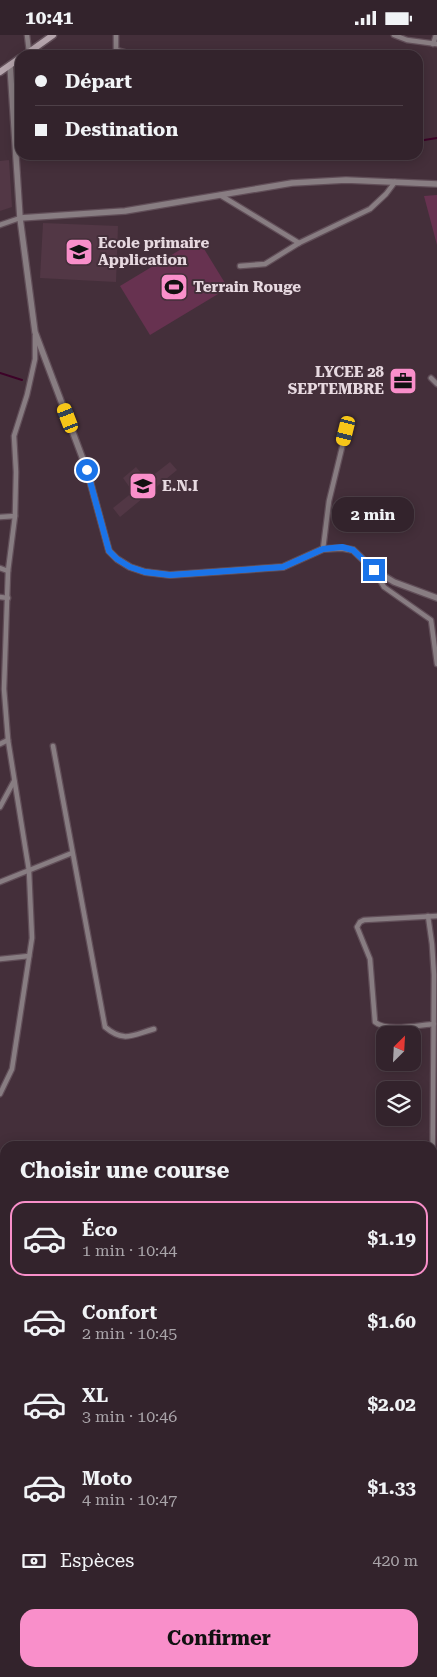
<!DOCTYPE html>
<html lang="fr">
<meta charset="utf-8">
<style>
:root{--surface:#33232c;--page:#3e2f38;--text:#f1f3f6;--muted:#a9a4a9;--line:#4e4048;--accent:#f98fca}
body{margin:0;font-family:"Roboto Serif",serif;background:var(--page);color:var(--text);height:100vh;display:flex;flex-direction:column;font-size:19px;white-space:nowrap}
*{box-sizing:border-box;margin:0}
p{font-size:16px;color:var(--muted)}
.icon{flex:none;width:28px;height:28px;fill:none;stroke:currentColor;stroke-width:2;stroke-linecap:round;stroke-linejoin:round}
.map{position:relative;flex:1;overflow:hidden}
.sheet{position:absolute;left:0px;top:1106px;width:438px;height:536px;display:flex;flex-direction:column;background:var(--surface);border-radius:15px 15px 0 0;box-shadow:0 2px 12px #0003,0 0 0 1px var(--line)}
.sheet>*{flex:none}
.top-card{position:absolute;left:15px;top:15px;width:408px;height:110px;border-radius:15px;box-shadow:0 2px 12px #0003,0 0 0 1px var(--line);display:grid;align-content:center;height:110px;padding:0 20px;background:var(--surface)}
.needle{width:32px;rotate:24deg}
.fabs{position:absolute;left:376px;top:991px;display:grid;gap:10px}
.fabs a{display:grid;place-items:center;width:45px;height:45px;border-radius:10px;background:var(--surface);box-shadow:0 2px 12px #0003,0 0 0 1px var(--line);font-size:25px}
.end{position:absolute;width:22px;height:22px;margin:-11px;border:6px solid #1a73e8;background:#fff;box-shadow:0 0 0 2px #fff}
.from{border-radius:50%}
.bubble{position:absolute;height:35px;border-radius:15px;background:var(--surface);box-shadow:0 2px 12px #0003,0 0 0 1px var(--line);font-size:16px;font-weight:700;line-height:35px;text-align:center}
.car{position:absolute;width:15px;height:30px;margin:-15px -8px;border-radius:6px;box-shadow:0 0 4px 1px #0007;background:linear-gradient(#f5c518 24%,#345 0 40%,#f5c518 0 76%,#345 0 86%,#f5c518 0)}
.top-card b{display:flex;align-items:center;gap:18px;height:48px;font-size:19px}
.top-card b+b{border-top:1px solid var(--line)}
.top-card i{width:12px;height:12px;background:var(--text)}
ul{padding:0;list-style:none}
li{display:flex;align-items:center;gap:15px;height:75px;margin:0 10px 8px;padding:0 10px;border:2px solid transparent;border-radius:15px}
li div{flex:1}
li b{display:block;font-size:19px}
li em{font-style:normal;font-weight:700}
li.selected{border-color:var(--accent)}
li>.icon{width:45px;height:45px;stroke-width:1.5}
h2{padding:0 20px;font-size:22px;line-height:60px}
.pay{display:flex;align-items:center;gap:12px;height:55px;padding:0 20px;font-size:19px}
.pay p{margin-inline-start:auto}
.action{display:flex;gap:10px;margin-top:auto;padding:10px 20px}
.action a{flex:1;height:58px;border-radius:15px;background:var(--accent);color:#111;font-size:20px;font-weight:700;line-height:58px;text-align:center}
.status{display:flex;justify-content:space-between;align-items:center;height:35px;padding:0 25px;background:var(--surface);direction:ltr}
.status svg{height:14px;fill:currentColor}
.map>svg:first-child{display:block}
</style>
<div class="status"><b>10:41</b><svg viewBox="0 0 49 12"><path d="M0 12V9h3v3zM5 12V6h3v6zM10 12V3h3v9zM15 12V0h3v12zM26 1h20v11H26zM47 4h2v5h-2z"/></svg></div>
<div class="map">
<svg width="437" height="1642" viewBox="0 0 437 1642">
<rect width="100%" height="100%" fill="#442f3a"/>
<g fill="#523745">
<polygon points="9,125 12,172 0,176 0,126"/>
<polygon points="43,188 118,191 116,247 40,243"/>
<polygon points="170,427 177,435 120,482 113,473 133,457 123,443 136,432 147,445"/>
</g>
<g fill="#673250">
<polygon points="437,160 437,210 424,161"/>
<polygon points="198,204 228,253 150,300 120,251"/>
</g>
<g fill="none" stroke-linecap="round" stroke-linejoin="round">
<g stroke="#3d0228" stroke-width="2">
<polyline points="418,106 437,103"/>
<polyline points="0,338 22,345"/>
</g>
<defs>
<g id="minor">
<polyline points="27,0 29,17"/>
<polyline points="394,0 407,5 437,9"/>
<polyline points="433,9 436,0"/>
<polyline points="116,15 135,20"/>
<polyline points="113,20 116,15 116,0"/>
<polyline points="220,160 299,208"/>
<polyline points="0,190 20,183"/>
<polyline points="240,231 265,229 299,208 370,174 386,159 395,147"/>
<polyline points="431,343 437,349"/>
<polyline points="0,482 15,481"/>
<polyline points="323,514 329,466 346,396"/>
<polyline points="0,533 8,536"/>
<polyline points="374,535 384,552 431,585 437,629"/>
<polyline points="0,562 8,563"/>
<polyline points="0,709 8,705"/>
<path d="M53,711L105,992C124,1008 132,1000 154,994"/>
<polyline points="0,772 14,746"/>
<polyline points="0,847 72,818"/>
<polyline points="428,881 432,909 434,940 432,1200"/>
<polyline points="0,924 29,921"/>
<path d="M434,989C419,990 386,997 375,987L370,924L357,892L360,887L364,885L437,881"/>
<polyline points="0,1059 12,1034 32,903 29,836 8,705 4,654 8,536 15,481 16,437 14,401 27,360 35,324 35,300"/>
<polyline points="432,1276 437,1274"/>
<polyline points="432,1433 437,1445"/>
<polyline points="0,1483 5,1493"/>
<polyline points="0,1550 5,1547"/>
<polyline points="0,1611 5,1609"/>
<polyline points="77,1638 79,1642"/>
<polyline points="344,1638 344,1642"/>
</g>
<g id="tertiary">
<polyline points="10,30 20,183 35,297 87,435 109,516 117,524 130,532 145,537 170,540 283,532 323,514 342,513 353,515 374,535 394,547 437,563"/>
<polyline points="20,183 125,176 292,148 346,145 437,149"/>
</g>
<g id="secondary">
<polyline points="25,20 53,0"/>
<polyline points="0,37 20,23"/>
</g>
<g id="trunk">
<polyline points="0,1177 5,1176"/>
<polyline points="432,1188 437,1188"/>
</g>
</defs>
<use href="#minor" stroke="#614e58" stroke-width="7"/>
<use href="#tertiary" stroke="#614e58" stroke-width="8"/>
<use href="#secondary" stroke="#614e58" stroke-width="9"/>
<use href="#trunk" stroke="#614e58" stroke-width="10"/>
<use href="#minor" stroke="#887d82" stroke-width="4.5"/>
<use href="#tertiary" stroke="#887d82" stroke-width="5.5"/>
<use href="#secondary" stroke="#b5a4ac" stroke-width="6"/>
<use href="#trunk" stroke="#e8d0dc" stroke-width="8"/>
</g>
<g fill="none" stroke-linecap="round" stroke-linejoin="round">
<polyline stroke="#1a73e8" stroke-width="6" points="87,435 109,516 117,524 130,532 145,537 170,540 283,532 323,514 342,512 353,515 374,535"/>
</g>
<defs>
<symbol id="school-square" viewBox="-11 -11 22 22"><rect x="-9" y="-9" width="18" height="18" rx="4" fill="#f98fca" stroke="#442f3a"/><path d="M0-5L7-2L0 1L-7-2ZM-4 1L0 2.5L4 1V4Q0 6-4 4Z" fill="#111"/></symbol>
<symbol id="stadium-square" viewBox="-11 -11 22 22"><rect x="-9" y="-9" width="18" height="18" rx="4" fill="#f98fca" stroke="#442f3a"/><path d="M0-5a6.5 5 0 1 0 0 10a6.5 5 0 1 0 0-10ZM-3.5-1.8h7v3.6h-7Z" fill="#111"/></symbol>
<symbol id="office-square" viewBox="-11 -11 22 22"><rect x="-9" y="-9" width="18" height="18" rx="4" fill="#f98fca" stroke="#442f3a"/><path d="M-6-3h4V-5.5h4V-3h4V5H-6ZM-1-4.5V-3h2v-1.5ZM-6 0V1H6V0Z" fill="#111"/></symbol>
<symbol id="university-square" viewBox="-11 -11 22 22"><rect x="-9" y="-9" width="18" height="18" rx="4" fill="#f98fca" stroke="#442f3a"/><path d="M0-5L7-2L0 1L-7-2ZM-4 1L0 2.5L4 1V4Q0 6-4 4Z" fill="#111"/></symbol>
</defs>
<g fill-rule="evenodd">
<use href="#school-square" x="63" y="201" width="32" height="32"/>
<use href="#stadium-square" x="158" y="236" width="32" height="32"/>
<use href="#office-square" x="387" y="330" width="32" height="32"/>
<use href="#university-square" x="127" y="435" width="32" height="32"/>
</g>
<g text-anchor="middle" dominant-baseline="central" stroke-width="4" stroke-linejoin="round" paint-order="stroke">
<g font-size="15" font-weight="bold" fill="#e7d9e0" stroke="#442f3a" text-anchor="start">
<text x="98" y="208">Ecole primaire<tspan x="98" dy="17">Application</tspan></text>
<text x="193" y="252">Terrain Rouge</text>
<text x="384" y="337" text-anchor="end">LYCEE 28<tspan x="384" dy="17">SEPTEMBRE</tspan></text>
<text x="162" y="451">E.N.I</text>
</g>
</g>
</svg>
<div class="fabs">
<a><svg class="needle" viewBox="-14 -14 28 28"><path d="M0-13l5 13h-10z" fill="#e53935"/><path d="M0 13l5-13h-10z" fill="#a9a4a9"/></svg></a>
<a><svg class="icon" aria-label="layers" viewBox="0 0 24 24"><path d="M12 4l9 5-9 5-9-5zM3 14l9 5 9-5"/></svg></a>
</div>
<i class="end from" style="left:87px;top:435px"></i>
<i class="end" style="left:374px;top:535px"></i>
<div class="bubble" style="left:332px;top:462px;width:82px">2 min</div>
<i class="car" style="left:68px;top:383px;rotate:339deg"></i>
<i class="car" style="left:346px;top:396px;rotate:194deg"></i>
<div class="top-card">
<b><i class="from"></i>Départ</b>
<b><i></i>Destination</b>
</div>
<section class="sheet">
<h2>Choisir une course</h2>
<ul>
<li class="selected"><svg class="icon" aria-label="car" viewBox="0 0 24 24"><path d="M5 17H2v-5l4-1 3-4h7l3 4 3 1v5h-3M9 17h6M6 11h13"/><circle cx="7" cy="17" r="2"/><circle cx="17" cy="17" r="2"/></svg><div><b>Éco</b><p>1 min · 10:44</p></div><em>$1.19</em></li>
<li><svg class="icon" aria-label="car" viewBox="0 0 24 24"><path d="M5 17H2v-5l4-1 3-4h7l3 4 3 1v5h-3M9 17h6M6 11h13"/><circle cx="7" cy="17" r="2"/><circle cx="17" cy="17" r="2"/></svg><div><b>Confort</b><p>2 min · 10:45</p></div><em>$1.60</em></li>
<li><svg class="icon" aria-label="car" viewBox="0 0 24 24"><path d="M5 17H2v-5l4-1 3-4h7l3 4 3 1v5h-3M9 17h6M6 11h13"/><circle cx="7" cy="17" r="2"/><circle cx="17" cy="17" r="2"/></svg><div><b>XL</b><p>3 min · 10:46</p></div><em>$2.02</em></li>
<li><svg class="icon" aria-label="car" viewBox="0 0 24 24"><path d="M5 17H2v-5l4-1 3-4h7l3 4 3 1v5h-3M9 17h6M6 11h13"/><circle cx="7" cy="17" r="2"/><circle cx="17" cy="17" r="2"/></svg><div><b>Moto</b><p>4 min · 10:47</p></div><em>$1.33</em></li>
</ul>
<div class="pay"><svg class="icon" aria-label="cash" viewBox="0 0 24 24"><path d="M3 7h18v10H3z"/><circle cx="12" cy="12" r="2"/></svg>Espèces<p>420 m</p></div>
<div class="action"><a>Confirmer</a></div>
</section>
</div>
